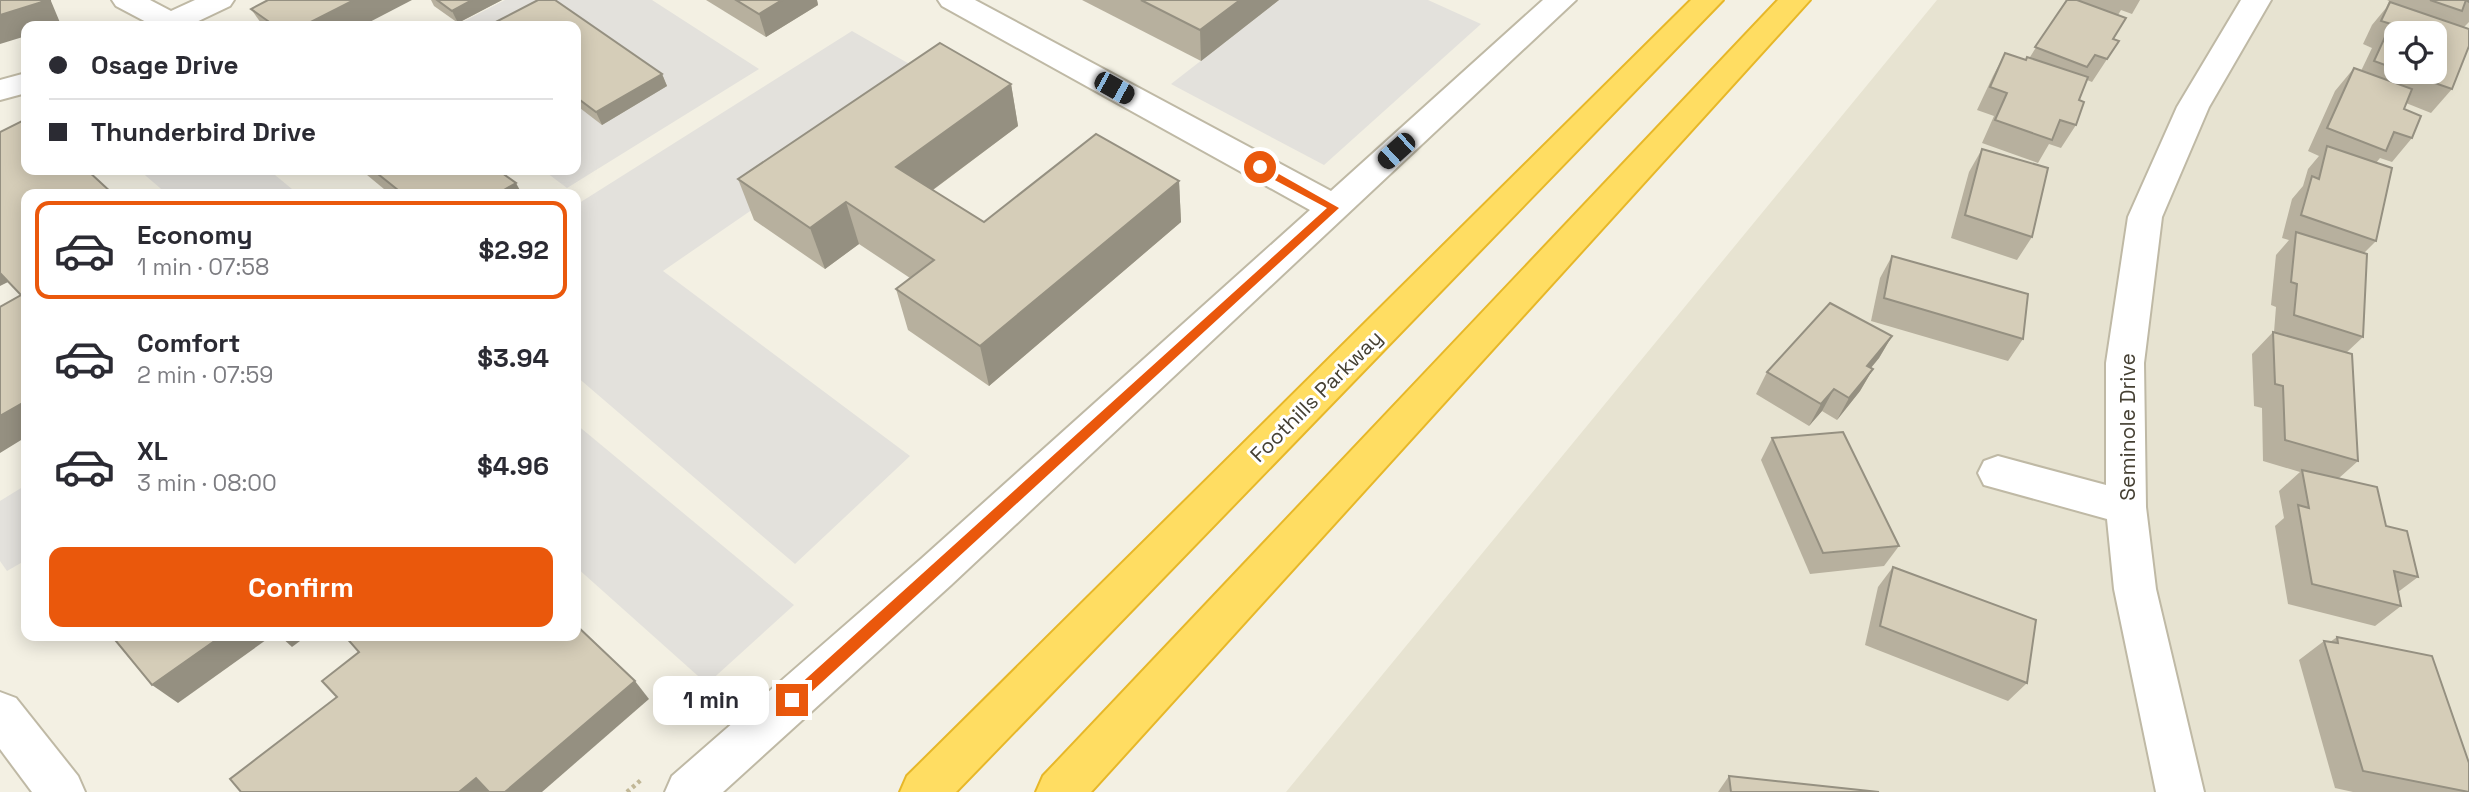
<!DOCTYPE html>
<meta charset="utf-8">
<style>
:root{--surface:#fff;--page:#f7f7f7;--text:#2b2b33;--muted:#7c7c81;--line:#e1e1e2;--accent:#ea580c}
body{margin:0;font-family:"Space Grotesk",sans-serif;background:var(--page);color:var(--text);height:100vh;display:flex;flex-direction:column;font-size:26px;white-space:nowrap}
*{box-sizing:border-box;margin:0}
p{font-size:23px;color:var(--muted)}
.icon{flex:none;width:38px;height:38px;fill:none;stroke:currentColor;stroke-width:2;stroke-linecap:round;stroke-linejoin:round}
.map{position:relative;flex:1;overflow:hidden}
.drawer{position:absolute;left:21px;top:189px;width:560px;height:452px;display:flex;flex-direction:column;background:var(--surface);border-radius:14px;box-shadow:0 4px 18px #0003}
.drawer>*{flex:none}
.guide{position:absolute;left:21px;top:21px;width:560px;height:154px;border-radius:14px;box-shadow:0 4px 18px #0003;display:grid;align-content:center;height:154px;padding:0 28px;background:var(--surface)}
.tools{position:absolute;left:2384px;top:21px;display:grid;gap:14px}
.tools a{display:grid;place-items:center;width:63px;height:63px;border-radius:14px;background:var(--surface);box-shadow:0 4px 18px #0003;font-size:35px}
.end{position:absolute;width:32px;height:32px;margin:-16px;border:9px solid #ea580c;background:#fff;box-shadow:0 0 0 4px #fff}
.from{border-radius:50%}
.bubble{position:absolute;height:49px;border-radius:14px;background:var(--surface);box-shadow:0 4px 18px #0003;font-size:23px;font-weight:800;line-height:49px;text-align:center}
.car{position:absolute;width:21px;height:42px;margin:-21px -10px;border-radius:9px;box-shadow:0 0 5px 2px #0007;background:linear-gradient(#222 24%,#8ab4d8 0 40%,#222 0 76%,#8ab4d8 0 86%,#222 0)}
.guide b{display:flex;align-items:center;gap:24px;height:66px;font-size:26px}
.guide b+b{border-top:2px solid var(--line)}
.guide i{width:18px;height:18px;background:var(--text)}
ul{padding:12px 0 0;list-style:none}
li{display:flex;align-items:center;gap:21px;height:98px;margin:0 14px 10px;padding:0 14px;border:4px solid transparent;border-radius:14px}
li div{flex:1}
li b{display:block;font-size:26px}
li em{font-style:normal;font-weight:800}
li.selected{border-color:var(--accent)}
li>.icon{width:63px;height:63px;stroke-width:1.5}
.cta{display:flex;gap:14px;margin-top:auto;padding:14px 28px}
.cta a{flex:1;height:80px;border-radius:14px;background:var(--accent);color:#fff;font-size:28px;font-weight:800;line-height:80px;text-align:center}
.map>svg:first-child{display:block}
</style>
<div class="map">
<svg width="2469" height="792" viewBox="0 0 2469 792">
<rect width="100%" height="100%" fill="#f3f0e3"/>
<path fill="#e7e3d1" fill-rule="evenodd" d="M1937,0H2469V792H1286ZM2396,33H2434V72H2396Z"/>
<g fill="#e3e1dc">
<polygon points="505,0 652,0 759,69 567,188 543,170 576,170 576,26 455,26"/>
<polygon points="1279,0 1428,0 1481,24 1324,165 1171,84"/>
<polygon points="852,31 939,81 663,271 910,456 795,564 576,376 576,205"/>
<polygon points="139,170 269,170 298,194 167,194"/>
<polygon points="576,424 794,605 707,684 576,567"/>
<polygon points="26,485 26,560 7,571 0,561 0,501"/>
</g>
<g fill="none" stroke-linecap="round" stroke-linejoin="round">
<defs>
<g id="minor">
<polygon points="112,0 150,0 171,11 195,0 234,0 230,6 188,26 149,26 150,24 116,6"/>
<polygon points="938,0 975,0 1331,191 1543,0 1576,0 951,585 723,792 665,792 672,776 921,559 1310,210 942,6"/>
<polygon points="2241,0 2271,0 2209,107 2162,217 2144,363 2146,507 2156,589 2204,792 2156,792 2114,589 2107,519 1984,485 1978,473 1984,461 1998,456 2106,485 2106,363 2128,217 2177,107"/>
<polygon points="26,73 26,93 0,100 0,80"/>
<polygon points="0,692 16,698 78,776 85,792 32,792 0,749"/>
</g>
<g id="highway">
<polygon points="1691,0 1723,0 956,792 900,792 907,776"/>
<polygon points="1778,0 1810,0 1091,792 1036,792 1043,776"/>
</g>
</defs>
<use href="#minor" stroke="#bfb9a5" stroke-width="4"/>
<use href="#highway" stroke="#e7b729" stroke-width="4"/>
<polyline stroke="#c1b796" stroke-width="4.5" stroke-dasharray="3.5 3.5" stroke-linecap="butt" points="627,792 641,780"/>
<use href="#minor" fill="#fff" fill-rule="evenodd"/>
<use href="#highway" fill="#ffdd62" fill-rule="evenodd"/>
</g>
<g fill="#b7b09e" fill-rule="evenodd">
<polygon points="431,0 502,0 458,23 434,6"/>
<polygon points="706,0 817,0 818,5 766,37"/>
<polygon points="1082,0 1279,0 1201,61"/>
<polygon points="2066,0 2140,0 2132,14 2121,10 2118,15 2113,39 2119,41 2092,82 2087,80 2079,100 2076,125 2061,148 2049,144 2038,163 1982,143 1994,116 1977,110 1993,76 2005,53 2026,60 2030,57"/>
<path d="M2387,0H2469V22L2464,27L2452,89L2431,113L2406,103L2404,109L2412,138L2392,162L2380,158L2376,163V241L2364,253L2363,337L2347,352L2358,461L2339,478L2386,526L2418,577L2398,592L2401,606L2375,626L2288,604L2275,526L2284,518L2279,491L2300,472L2263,461L2262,408L2254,406L2252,354L2273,332H2274L2276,307L2271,305L2276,255L2289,240L2282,238L2292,199L2303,186L2308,169L2319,156L2308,151L2335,91L2354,68L2361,71L2372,48L2363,44L2372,25L2386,8L2389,1ZM2396,33L2434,72H2396Z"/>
<polygon points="251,9 362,26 263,26"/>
<polygon points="576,26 662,74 667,86 602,125 576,105"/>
<polygon points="1011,84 1018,126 933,190 984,222 1179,181 1181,222 989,386 908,330 896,289 910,278 859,244 825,269 754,220 738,179"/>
<polygon points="1982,149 2032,237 2017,260 1951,238 1969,172"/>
<polygon points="361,170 498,170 522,194 390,194"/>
<polygon points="1892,256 2023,339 2008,361 1871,321 1880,278"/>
<polygon points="1892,336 1879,358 1871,368 1873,369 1860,391 1837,420 1822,411 1809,426 1756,394 1767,372"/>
<polygon points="1772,438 1899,546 1884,566 1810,574 1761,460"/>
<polygon points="1893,567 2027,683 2008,701 1865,645 1878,587"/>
<polygon points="2337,637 2469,792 2353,792 2335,788 2299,660 2324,641 2330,642"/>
<polygon points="1729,776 1879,792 1718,792"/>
</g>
<g fill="#959081">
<polygon points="41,0 51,0 51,1 61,25 56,26 26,26 26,36 0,44 0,15"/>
<polygon points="354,0 412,0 362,26 303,26"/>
<polygon points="472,0 502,0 458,23 452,11"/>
<polygon points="782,0 817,0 818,5 766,37 759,14"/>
<polygon points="1240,0 1279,0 1201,61 1200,30"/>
<polygon points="662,74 667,86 602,125 596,112"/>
<polygon points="1011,84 1018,126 907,209 896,167"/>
<polygon points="1179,181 1181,222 989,386 980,346"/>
<polygon points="516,183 522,194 497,194"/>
<polygon points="846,202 859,244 825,269 810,228"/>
<polygon points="0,272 10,281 0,286"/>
<polygon points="1892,336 1879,358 1854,388 1867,366"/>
<polygon points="1873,369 1860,391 1837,420 1849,398"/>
<polygon points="1834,389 1822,411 1809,426 1821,404"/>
<polygon points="26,401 26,437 0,453 0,416"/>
<polygon points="223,635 273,635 178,703 152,685"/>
<polygon points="279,635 308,635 292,647"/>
<polygon points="635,681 649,699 542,792 505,792"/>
<polygon points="476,778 492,792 459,792"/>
</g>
<g fill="#d5cdb8" stroke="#959081" stroke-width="2">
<polygon points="0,0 41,0 42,2 0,15"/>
<polygon points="268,0 354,0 303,26 275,26 251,9"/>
<polygon points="437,0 472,0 452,11"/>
<polygon points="538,0 555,0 662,74 596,112 576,97 576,26 488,26"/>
<polygon points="736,0 782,0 759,14"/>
<polygon points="1141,0 1240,0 1200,30"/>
<polygon points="2067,0 2077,0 2126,18 2113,39 2119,41 2107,59 2095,55 2087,67 2035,47"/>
<polygon points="2430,0 2469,0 2469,2 2466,0 2462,11"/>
<polygon points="2390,2 2469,29 2469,46 2452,89 2403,72 2434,72 2434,33 2396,33 2396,69 2374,61 2391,24 2381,21"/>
<polygon points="940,43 1011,84 896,167 984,222 1096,134 1179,181 980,346 896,289 934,260 846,202 810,228 738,179"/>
<polygon points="2005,53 2026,60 2027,57 2088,77 2079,100 2084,102 2076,125 2060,120 2052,140 1995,120 2007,93 1990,87"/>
<polygon points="2354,68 2412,89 2404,109 2421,116 2412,138 2394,132 2386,151 2327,128"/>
<polygon points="26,119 26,170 87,170 113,194 26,194 26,401 0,416 0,307 21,295 0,273 0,132"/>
<polygon points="2327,146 2392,168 2376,241 2301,215 2312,176 2319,179"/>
<polygon points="1982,149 2048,168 2032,237 1965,215"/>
<polygon points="373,170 498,170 516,183 497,194 403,194"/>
<polygon points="2296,232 2367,254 2363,337 2294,315 2297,284 2291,282"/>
<polygon points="1892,256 2028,294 2023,339 1884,298"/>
<polygon points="1830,303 1892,336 1867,366 1873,369 1849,398 1834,389 1821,404 1767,372"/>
<polygon points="2273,332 2352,354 2358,461 2285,440 2283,386 2275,384"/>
<polygon points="1843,432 1899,546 1823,553 1772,438"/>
<polygon points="2302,470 2377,487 2386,526 2407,531 2418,577 2394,571 2401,606 2312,584 2298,505 2309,508"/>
<polygon points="1893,567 2036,620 2027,683 1880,626"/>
<polygon points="576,625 635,681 505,792 489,792 476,778 459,792 241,792 230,779 337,697 322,681 359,652 344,635 576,635"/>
<polygon points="111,635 223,635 152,685"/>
<polygon points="2337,637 2432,656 2469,763 2469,792 2363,771 2324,641 2338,643"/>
<polygon points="1729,776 1879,792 1731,792"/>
</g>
<polygon fill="#ea580c" points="1256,165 1263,165 1339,208 797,705 787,705 787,696 1327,208 1256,170"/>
<g text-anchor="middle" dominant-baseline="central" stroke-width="6" stroke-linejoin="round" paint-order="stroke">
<g font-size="21" fill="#454033" stroke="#fff">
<text transform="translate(1316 396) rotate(-45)">Foothills Parkway</text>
<text transform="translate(2127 427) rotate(-90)">Seminole Drive</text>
</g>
</g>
</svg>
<div class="tools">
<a><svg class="icon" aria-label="locate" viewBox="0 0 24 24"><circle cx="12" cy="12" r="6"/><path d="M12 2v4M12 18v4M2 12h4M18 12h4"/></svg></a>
</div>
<i class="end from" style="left:1260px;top:167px"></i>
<i class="end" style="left:792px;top:700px"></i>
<div class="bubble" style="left:653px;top:676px;width:116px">1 min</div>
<i class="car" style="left:1114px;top:88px;rotate:119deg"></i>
<i class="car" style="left:1396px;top:151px;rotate:228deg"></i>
<div class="guide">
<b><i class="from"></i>Osage Drive</b>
<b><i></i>Thunderbird Drive</b>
</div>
<section class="drawer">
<ul>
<li class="selected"><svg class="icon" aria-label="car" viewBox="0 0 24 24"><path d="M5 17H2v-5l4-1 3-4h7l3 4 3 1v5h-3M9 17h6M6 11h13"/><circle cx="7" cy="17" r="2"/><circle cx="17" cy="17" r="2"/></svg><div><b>Economy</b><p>1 min · 07:58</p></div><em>$2.92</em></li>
<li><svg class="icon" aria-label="car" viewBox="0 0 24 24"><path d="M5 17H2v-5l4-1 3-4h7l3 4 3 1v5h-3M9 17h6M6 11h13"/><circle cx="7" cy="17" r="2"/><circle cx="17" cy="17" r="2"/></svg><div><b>Comfort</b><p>2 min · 07:59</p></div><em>$3.94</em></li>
<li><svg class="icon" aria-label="car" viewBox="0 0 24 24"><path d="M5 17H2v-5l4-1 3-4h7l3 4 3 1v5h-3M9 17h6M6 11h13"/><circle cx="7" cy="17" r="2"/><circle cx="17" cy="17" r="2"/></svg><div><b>XL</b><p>3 min · 08:00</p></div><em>$4.96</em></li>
</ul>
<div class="cta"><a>Confirm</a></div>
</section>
</div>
